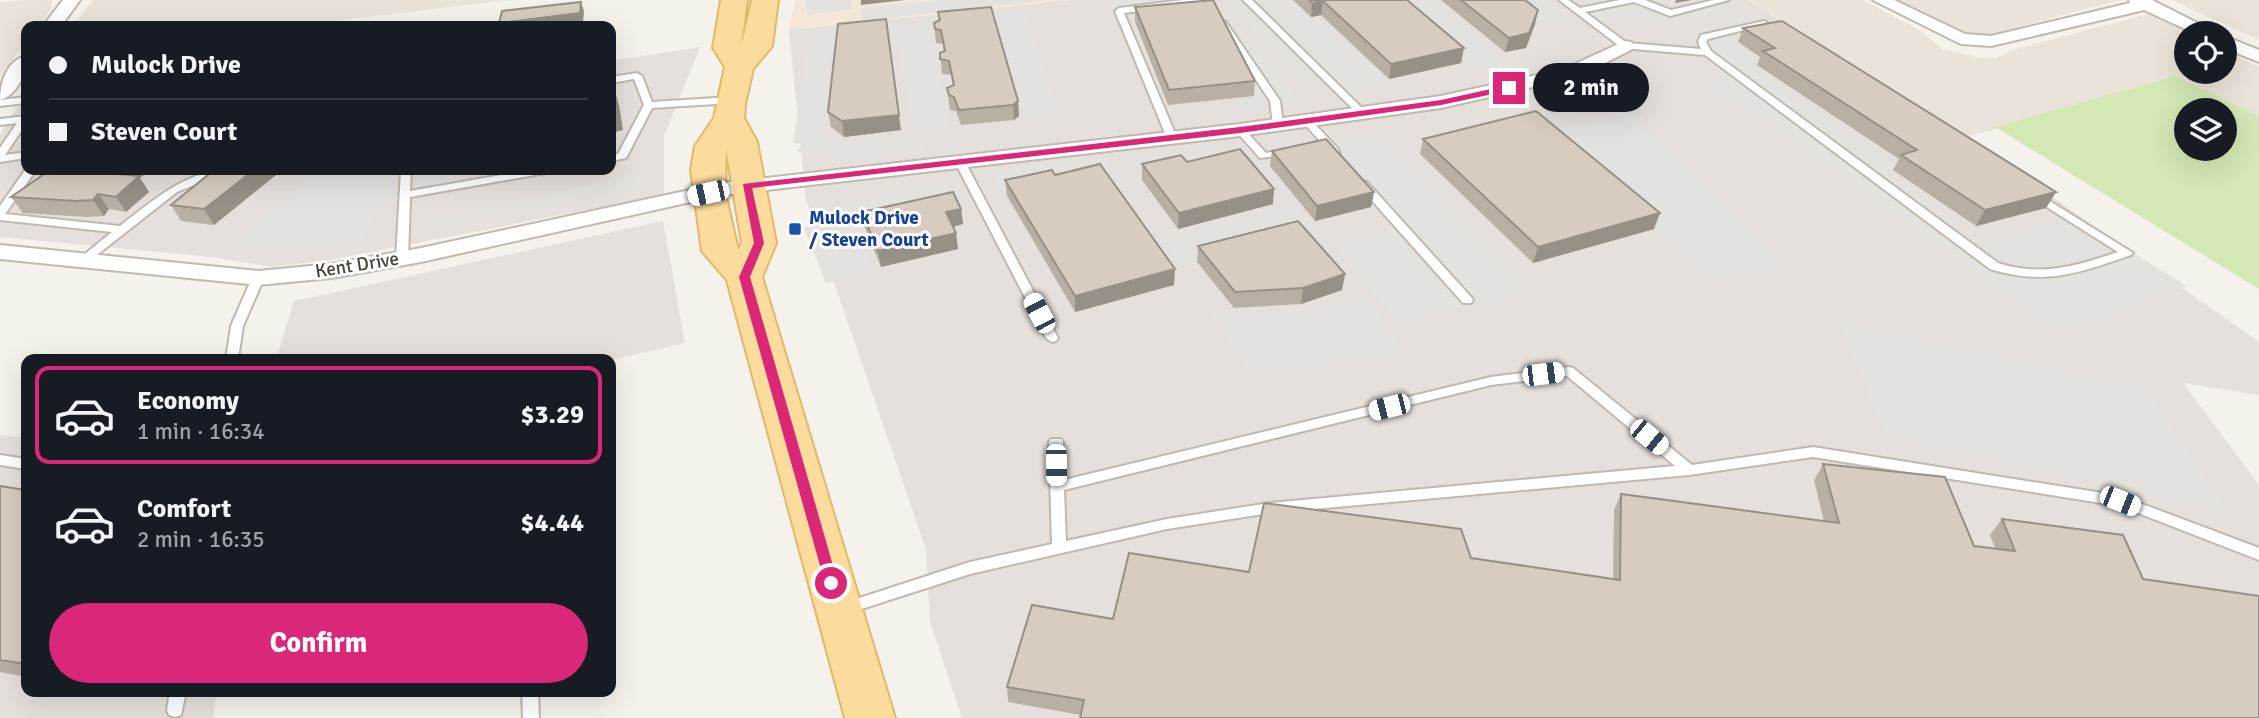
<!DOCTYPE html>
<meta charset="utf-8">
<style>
:root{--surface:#171b24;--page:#242831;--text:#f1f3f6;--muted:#9ea1a6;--line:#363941;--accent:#db2777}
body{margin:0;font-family:Signika,sans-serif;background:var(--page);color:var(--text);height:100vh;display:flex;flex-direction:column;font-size:26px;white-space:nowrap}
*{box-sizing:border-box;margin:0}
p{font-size:23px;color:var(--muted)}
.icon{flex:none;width:38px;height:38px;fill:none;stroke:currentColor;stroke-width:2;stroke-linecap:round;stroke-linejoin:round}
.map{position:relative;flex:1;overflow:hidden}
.panel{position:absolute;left:21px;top:354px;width:595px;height:343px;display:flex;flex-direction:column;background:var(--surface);border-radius:14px;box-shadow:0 7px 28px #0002}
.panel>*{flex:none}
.top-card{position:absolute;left:21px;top:21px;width:595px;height:154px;border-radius:14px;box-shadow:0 7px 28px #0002;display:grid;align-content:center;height:154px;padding:0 28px;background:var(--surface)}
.fabs{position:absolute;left:2174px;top:21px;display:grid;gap:14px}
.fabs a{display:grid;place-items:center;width:63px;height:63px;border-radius:50%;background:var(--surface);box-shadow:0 7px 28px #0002;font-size:35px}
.end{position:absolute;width:32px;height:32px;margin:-16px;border:9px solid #db2777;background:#fff;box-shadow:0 0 0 4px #fff}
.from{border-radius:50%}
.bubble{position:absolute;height:49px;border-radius:24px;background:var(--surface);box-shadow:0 7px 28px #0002;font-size:23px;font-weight:800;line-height:49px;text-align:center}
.car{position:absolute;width:21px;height:42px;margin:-21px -10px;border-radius:9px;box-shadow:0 0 5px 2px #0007;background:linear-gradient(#fff 24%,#345 0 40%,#fff 0 76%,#345 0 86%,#fff 0)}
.top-card b{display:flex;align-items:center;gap:24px;height:66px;font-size:26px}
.top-card b+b{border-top:2px solid var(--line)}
.top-card i{width:18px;height:18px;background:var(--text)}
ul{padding:12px 0 0;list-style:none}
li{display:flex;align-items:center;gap:21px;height:98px;margin:0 14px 10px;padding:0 14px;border:4px solid transparent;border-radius:14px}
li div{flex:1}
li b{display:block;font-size:26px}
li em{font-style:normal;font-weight:800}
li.selected{border-color:var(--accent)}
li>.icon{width:63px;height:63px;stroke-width:1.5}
.action{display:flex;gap:14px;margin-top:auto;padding:14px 28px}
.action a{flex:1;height:80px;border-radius:42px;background:var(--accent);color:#fff;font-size:28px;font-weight:800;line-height:80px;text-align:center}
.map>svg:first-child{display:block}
</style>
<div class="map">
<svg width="2259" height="718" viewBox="0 0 2259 718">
<rect width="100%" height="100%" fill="#f5f1eb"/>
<g fill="#e9e3d9">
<polygon points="24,0 52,0 51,9 38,26 26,26 26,42 0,77 0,3"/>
<polygon points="93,0 510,0 290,26 73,26"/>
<polygon points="1749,0 1863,0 1919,30 1943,49 1981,58 1996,58 2016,49 2148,14 2189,33 2186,33 2186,72 2224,72 2224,50 2259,67 2259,116 2176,76 1967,137"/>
<polygon points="1893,0 2121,0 1985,36 1958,35"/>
<polygon points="2172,0 2259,0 2259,40 2213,19"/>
</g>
<polygon fill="#f5e7d7" points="795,0 1072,0 789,30"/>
<g fill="#e5e0dc">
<polygon points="1072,0 1748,0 1967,137 2259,342 2259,395 2183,383 2259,485 2259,718 962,718 930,621 926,550 806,200 789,30"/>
<polygon points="700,47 664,136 664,195 330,260 271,267 212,257 0,237 0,134 26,94 26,170 611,170 611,61"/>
<polygon points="663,221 685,343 611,360 276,359 294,301"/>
<polygon points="0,435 26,438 26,691 217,691 213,718 0,718"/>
</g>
<path fill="#d3e8b5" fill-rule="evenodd" d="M2176,76L2259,116V289L1995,127ZM2186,110H2224V149H2186Z"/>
<g fill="#e4e2df">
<polygon points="805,0 851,0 852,9 807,15"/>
<polygon points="939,0 1049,0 862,21 861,8"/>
<polygon points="1112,0 1209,0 1305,107 1243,115 1235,100 1260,97 1214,12 1119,21"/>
<polygon points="1226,0 1287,0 1309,22 1320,20 1390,85 1347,95 1336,92 1318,96"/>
<polygon points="1400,0 1431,0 1510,65 1484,71"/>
<polygon points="1509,0 1548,0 1579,24 1548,30"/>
<polygon points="1581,0 1658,0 1671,9 1721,0 1733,8 1651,26 1638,17 1594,27 1563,4"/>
<polygon points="1013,7 1015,12 1025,11 1060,117 1026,120 995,17 930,24 950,127 913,130 895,31 832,36 823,135 849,144 920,135 925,151 833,163 831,151 817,158 796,150 804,144 793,143 810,34 826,33 827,28 894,22 895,27 921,24 920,17"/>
<polygon points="1749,17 1772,30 1728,40 1756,61 1745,64 1895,167 1884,172 1981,242 2071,215 2187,286 2061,334 1759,118 1701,85 1720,76 1709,44 1687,30"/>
<polygon points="1630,111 1785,266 1716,281 1549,133"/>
<polygon points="1372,132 1531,295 1398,321 1333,245 1402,228 1321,142"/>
<polygon points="1213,145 1227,164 1184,164 1141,174 1131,159"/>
<polygon points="1105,158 1115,175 1059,186 1054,179 1003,192 992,173"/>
<polygon points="305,170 456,170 454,191 380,205 361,241 312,250 230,248 303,183"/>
<polygon points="647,174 649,185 424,230 425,218"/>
<polygon points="943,182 952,206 858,227 872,272 826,283 804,228 832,214 839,206 868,201 880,189"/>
<polygon points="1293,204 1315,229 1181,264 1162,237"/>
<polygon points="1365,294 1407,356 1252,374 1210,313 1307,310"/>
<polygon points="1839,322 2146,387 2228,514 1886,436"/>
</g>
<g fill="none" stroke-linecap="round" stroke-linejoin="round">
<defs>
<g id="service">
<polygon points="1183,0 1206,0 1202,3 1124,13 1177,138 1172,141 1167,138 1115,11 1119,8"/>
<polygon points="1243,0 1252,0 1366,112 1366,116 1360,116"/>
<path d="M1559,0H1568L1580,8L1620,0H1645L1671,10L1714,0H1729L1670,16L1634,2L1585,12L1627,43L1701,49L1698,42L1701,35L1764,21L1779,31V35H1773L1760,26L1708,39L1706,42L1711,51L1998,263C2040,277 2077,266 2118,252L2031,197L2030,195L2031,193L2035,192L2133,253L2131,255C2079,273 2045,286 1990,269L1705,55L1622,48Z"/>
<polygon points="1223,21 1226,22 1280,101 1283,125 1281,127 1278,128 1273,125 1270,101 1219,24"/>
<polygon points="637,73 642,76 652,102 731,97 736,100 731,103 652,108 626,158 611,161 611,155 618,154 644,105 634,79 611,83 611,77"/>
<polygon points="26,97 26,103 0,106 0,100"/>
<polygon points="26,116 26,124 5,155 26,152 26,158 0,162 0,148 17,123 0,125 0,119"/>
<polygon points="1307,118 1310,119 1339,150 1339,154 1331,154 1304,123 1302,121"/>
<polygon points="1240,127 1243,128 1266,153 1286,149 1291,152 1286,155 1260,158 1235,130"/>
<polygon points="960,159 965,162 1058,338 1056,341 1052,342 1046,338 955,162"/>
<path d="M26,169L36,170L5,214L120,226C151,202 189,168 231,170L177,192L88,262H80L78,260L80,258L112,232L0,220V206Z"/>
<polygon points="401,170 411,170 410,191 530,170 551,170 546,173 410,197 408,259 402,262 396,259"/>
<polygon points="1363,181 1367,182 1471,297 1473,300 1471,303 1463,303 1359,186 1358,184"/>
<polygon points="258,274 264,278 243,326 238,359 226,359 231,326 252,278"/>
<path d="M1569,367L1573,368L1692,465L1813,447L2121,496L2259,548V560L2120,506L1813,457L1689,475L1270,513L1167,529L970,574L846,614L841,612L839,608L841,604L970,562L1052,544L1049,442L1051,439H1061L1063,442L1064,480L1491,377ZM1567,376L1675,466L1270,503L1167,519L1066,541L1064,490L1491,385Z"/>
<polygon points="0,455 26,459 26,469 0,465"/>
<polygon points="170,691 186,691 181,715 175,717 169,715 167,710"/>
<polygon points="522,691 538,691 539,718 523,718"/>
</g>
<g id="minor">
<polygon points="63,0 80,0 61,26 43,26"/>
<polygon points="1873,0 1894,0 1965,34 1991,36 2130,3 2129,0 2152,0 2217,33 2194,33 2144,10 1991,46 1961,44"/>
<polygon points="2224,36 2259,50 2259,62 2224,48"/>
<polygon points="1625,41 1631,42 1634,46 1631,50 1577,77 1441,108 1240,136 722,195 421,262 331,278 258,285 0,259 0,245 258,271 331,264 421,248 722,183 1240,124 1441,96 1564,69"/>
<path d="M26,56C27,72 18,95 0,100C0,83 7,60 26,56Z"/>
</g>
<path id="primary" d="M721,0H747L741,47L752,0H778L772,46L753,69L745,104L744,118L757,142L776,243L762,277L895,718H845L727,280L702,251L691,170L695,146L714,118L725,67L713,48ZM726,148L742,243L738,250L725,193Z"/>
</defs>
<use href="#service" stroke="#c0b9ad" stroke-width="4"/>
<use href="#minor" stroke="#c0b9ad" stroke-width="4"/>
<use href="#primary" stroke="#e1b96c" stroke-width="4"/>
<use href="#service" fill="#fff" fill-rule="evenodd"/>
<use href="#minor" fill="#fff" fill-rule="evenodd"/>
<use href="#primary" fill="#fbdc9d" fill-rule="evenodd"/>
</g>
<g fill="#b8b0a5">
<polygon points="1293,0 1407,0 1461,63 1389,79 1321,15 1311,17"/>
<polygon points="1441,0 1525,0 1538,10 1535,24 1526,48 1505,52"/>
<polygon points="991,7 1019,116 1014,120 961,125 956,111 950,110 947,88 953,85 951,75 942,74 940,53 944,52 943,44 936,43 934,23 939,21 938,12"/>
<polygon points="1135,7 1255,81 1254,96 1168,105 1135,22"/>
<polygon points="1743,28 2056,192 2046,208 1976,226 1893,170 1899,159 1757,65 1760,57 1738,42"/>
<polygon points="828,112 901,130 844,137 831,127"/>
<polygon points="1423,139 1654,229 1533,263 1420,154"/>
<polygon points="1272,151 1374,192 1371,207 1315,221 1270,166"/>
<polygon points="1187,162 1273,204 1178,229 1142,180 1142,164"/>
<polygon points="50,170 164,170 147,172 140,178 149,192 126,212 109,209 104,216 87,217 23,213 11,197"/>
<polygon points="214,170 282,170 214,225 181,221 171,205"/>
<polygon points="1055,175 1174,285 1075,312 1007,196 1005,180"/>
<polygon points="961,209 963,224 953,227 956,233 958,249 881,267 865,228 862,212"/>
<polygon points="1198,246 1345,274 1342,290 1301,304 1234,308 1197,262"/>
<polygon points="1823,464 1974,546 1995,548 1990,535 2002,519 2123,535 1081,715 1008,702 1007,687 1113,619 1249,572 1471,558 1613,579 1614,510 1621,494 1824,521 1814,480"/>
<polygon points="0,486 26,490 26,677 0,672"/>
</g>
<g fill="#969086">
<polygon points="861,0 905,0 861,5"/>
<polygon points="1676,0 1692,0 1675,3"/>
<polygon points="1323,1 1321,15 1311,17 1312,3"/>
<polygon points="581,2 584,11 583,23 557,26 501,26 499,23"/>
<polygon points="1538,10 1535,24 1526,48 1505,52 1509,38"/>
<polygon points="886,19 901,130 844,137 842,121"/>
<polygon points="1464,48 1461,63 1389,79 1391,64"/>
<polygon points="613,86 619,105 623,130 611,133 611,112"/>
<polygon points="1018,101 1019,116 1014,120 1013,105"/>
<polygon points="123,170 164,170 147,172 140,178 149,192 126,212 116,197 118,174"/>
<polygon points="254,170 282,170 214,225 204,209"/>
<polygon points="1274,189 1273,204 1178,229 1179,213"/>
<polygon points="1374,192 1371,207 1315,221 1317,206"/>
<polygon points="2056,192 2046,208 1976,226 1985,210"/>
<polygon points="98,194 109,209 104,216 93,200"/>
<polygon points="961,209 963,224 948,228 946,212"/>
<polygon points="1660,213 1654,229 1533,263 1538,247"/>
<polygon points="956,233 958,249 881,267 878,251"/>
<polygon points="1175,269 1174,285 1075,312 1075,296"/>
<polygon points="1345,274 1342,290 1301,304 1303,288"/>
</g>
<g fill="#d6cdc0" stroke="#969086" stroke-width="2">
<polygon points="1213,0 1255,81 1169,90 1135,7"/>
<polygon points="1309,0 1407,0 1464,48 1391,64 1323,1 1312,3"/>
<polygon points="1461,0 1525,0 1538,10 1529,33 1509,38"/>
<polygon points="581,2 580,13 499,23 502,11"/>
<polygon points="991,7 1018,101 1013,105 959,110 954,97 949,95 947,88 954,85 949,61 940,59 940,53 945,51 941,30 935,29 934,23 940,20 938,12"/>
<polygon points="886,19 899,115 842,121 828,112 838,24"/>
<polygon points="1782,21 2056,192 1985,210 1901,155 1917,150 1763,51 1775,48 1743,28"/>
<polygon points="611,86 613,86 617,111 611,112"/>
<polygon points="1536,111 1660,213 1538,247 1423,139"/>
<polygon points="1326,139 1374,192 1317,206 1272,151"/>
<polygon points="1240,149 1274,189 1179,213 1142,164 1181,155 1187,162"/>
<polygon points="1100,164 1175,269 1075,296 1005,180 1052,170 1055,175"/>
<polygon points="50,170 123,170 118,174 139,176 116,197 98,194 93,200 76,201 11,197"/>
<polygon points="214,170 254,170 204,209 171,205"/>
<polygon points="953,192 961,209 946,212 956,233 878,251 862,212"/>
<polygon points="1298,221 1345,274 1303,288 1235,292 1198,246"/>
<polygon points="1823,464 1945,477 1974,546 2015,551 2002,519 2123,535 2143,579 2259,596 2259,718 1080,718 1084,700 1007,687 1032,605 1113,619 1129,553 1249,572 1264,503 1461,529 1471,558 1620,580 1621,494 1839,523"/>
<polygon points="0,486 26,490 26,664 0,660"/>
</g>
<polygon fill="#db2777" points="1509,85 1512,90 1441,105 1240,133 752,188 764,243 750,277 838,583 836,587 826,587 739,277 754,243 743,184 1240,127 1441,100"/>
<rect fill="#1a4fb4" stroke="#fff" stroke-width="2.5" x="788" y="222" width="14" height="14" rx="3.5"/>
<g text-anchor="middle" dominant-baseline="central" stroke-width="6" stroke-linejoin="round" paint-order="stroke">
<g font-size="19" font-weight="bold" fill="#164399" stroke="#fff" text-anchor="start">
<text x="809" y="218">Mulock Drive<tspan x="809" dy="22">/ Steven Court</tspan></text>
</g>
<g font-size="19" fill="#494239" stroke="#fff">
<text transform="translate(357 265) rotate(-9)">Kent Drive</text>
</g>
</g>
</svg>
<div class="fabs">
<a><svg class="icon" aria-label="locate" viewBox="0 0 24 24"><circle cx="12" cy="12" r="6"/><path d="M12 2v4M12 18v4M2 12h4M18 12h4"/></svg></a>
<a><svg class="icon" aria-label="layers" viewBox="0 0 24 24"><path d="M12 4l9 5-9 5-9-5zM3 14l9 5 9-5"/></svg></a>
</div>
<i class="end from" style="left:831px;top:583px"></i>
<i class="end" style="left:1509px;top:88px"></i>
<div class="bubble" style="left:1533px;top:63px;width:116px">2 min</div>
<i class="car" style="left:708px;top:193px;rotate:258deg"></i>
<i class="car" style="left:1039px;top:313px;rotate:332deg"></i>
<i class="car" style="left:1543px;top:374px;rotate:83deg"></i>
<i class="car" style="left:1389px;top:407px;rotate:256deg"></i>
<i class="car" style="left:1649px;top:437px;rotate:129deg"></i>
<i class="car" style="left:1056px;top:465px;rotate:179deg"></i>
<i class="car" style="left:2120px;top:501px;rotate:112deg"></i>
<div class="top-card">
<b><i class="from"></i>Mulock Drive</b>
<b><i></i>Steven Court</b>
</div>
<section class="panel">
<ul>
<li class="selected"><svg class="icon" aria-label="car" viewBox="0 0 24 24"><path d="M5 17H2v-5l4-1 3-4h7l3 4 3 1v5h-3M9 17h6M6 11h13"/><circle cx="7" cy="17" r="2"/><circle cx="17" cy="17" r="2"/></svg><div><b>Economy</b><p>1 min · 16:34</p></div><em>$3.29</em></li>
<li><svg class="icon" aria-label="car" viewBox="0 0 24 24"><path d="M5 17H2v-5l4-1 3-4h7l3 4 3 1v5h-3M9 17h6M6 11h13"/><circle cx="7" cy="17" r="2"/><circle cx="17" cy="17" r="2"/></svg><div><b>Comfort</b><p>2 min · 16:35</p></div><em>$4.44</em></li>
</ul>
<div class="action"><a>Confirm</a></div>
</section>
</div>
